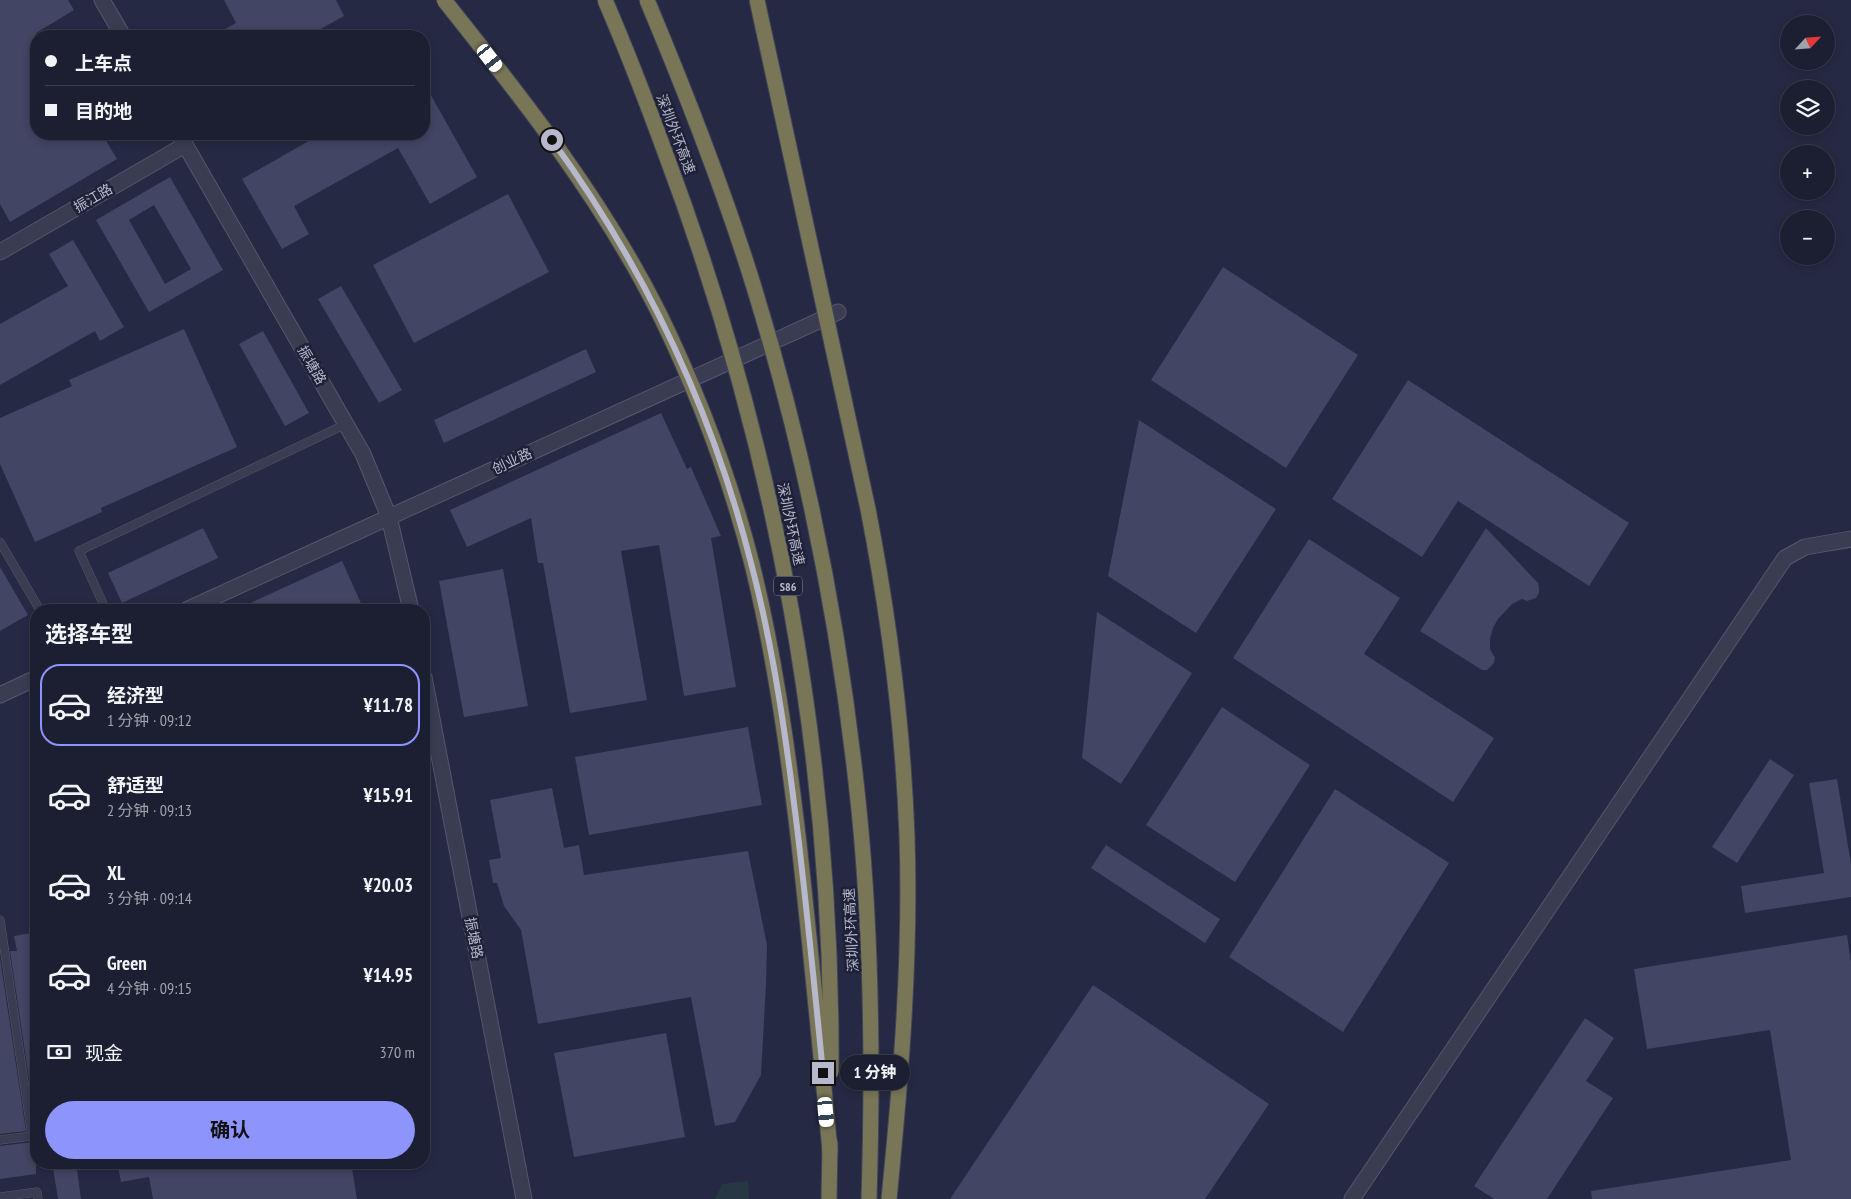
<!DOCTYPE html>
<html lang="zh">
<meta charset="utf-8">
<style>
:root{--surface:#1c1f32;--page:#292c3e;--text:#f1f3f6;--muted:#a0a2ac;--line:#3a3d4d;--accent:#8d94fb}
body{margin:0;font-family:"PT Sans Narrow","Noto Sans SC",sans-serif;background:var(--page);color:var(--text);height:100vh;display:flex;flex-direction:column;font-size:19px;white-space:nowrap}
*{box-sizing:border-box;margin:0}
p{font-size:16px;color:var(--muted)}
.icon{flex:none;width:28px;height:28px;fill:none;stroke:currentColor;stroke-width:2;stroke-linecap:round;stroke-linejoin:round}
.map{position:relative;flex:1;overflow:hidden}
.panel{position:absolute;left:30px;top:604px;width:400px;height:565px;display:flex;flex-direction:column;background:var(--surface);border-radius:20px;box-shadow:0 2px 8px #0003,0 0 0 1px var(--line)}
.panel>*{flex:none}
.top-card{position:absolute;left:30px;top:30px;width:400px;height:110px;border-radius:20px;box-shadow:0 2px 8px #0003,0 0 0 1px var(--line);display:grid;align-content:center;height:110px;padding:0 15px;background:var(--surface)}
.needle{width:32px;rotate:64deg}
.controls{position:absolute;left:1780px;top:15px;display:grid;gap:10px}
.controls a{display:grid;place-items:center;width:55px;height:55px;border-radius:50%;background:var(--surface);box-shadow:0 2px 8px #0003,0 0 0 1px var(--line);font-size:25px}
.end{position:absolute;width:22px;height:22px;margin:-11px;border:6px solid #b7b8cc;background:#111;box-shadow:0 0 0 2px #111}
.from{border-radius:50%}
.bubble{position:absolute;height:35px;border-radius:18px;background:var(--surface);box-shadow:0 2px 8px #0003,0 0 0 1px var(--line);font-size:16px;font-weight:700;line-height:35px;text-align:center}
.car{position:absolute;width:15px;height:30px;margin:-15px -8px;border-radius:6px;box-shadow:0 0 4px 1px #0007;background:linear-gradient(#fff 24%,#345 0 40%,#fff 0 76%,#345 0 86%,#fff 0)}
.top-card b{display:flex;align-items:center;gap:18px;height:48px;font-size:19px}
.top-card b+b{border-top:1px solid var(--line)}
.top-card i{width:12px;height:12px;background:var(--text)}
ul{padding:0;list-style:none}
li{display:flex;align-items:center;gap:15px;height:82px;margin:0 10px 8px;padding:0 5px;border:2px solid transparent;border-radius:20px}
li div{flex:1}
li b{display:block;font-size:19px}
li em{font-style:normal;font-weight:700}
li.current{border-color:var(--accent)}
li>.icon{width:45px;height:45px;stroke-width:1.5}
h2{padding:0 15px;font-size:22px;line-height:60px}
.pay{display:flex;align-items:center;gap:12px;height:55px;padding:0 15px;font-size:19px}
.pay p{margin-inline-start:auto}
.button{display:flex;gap:10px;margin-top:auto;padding:10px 15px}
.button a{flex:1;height:58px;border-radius:30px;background:var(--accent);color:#111;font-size:20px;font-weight:700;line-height:58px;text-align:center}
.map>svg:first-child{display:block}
</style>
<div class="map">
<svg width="1851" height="1199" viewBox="0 0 1851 1199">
<rect width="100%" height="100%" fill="#252943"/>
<polygon fill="#283744" points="748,1181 749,1199 715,1199 722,1184"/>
<g fill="#424563" fill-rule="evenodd">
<polygon points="0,0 68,0 74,10 36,33 36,134 102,134 117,159 10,222 0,204"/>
<polygon points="224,0 336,0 344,16 308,36 213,36 236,23"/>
<polygon points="424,83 477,177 430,204 398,148 294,206 309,234 282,249 242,179 321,134 424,134"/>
<path d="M170,177L223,270L149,312L96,220ZM154,205L191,269L165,284L129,220Z"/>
<polygon points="508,194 549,272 414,343 373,265"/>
<polygon points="73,240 124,327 100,341 95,331 0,385 0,324 68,286 49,254"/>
<polygon points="1223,267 1358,355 1286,468 1151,380"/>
<polygon points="341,286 402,390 379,403 318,299"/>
<polygon points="184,329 237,447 101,508 102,512 35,542 0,464 0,418 72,386 69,380"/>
<polygon points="263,331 309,413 285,426 239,344"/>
<polygon points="586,349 596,372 444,443 434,420"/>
<polygon points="1408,380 1629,523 1589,586 1458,501 1422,557 1332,499"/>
<polygon points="661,413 687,469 691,467 721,536 711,538 736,687 684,696 659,545 621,551 647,700 570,713 543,563 538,563 531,518 467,547 450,510"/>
<polygon points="1139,420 1276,509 1196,633 1108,576"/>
<polygon points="203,528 218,558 122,603 108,573"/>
<polygon points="1486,528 1538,583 1539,588 1539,593 1536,598 1527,601 1522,599 1512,604 1498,619 1493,628 1490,639 1490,649 1495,658 1494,663 1487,670 1482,670 1420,631"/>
<polygon points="1309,539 1400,598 1364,654 1494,738 1453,802 1233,658"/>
<polygon points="342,561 364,610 235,610"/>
<polygon points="0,567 28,615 0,631"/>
<polygon points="503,569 528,706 464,717 439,581"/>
<polygon points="1097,612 1192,673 1121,784 1082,758"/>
<polygon points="1222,707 1310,765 1235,882 1146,825"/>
<polygon points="748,727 762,805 589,835 575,757"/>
<polygon points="1770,759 1794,775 1737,863 1712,847"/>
<polygon points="1837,779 1851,864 1851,897 1745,913 1741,886 1824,873 1809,783"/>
<polygon points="552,788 564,848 579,845 584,875 748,851 767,945 766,984 761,1075 735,1122 715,1126 691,997 538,1024 521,930 504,906 497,883 493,883 489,860 501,858 490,800"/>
<polygon points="1335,789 1449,863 1343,1032 1229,957"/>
<polygon points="1106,845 1220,919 1205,943 1091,868"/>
<polygon points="36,932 36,1126 10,951 17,951 14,936"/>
<polygon points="1847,935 1851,963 1851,1199 1592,1199 1591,1191 1791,1160 1770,1030 1647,1049 1634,969"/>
<polygon points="0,958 26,1131 0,1134"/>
<polygon points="1093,985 1269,1104 1205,1199 950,1199"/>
<polygon points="1585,1018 1614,1038 1586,1081 1613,1098 1547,1199 1494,1199 1474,1186"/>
<polygon points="666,1033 685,1137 574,1157 554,1053"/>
<polygon points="36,1139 36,1174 0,1179 0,1146 33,1142"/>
<polygon points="52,1162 76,1162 81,1199 58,1199"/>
<polygon points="117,1162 351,1162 357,1199 153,1199 149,1177 121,1182"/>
</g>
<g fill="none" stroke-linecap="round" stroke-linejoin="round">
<defs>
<g id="service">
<polyline points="0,542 40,610"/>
<polyline points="106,610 79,551 346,424"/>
<polyline points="0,920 32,1136 0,1140"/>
<polyline points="0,1197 37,1192 38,1199"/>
</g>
<g id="minor">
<polyline points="102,0 123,36"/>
<polyline points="179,134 363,454 389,517 411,610"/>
<polyline points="0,252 185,145"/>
<polyline points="186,610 838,312"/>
<polyline points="424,677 524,1199"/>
<polyline points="0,695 36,678"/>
<polyline points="1352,1199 1785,558 1805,547 1851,539"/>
</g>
</defs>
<use href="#service" stroke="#55576d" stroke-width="9"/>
<use href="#minor" stroke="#55576d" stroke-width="17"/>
<use href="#service" stroke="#3a3c52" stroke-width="8"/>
<use href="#minor" stroke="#3a3c52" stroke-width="15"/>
<defs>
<g id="motorway-bridge">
<path d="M444,0C523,99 602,199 659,313C698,393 730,478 752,564C774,653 787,744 798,835C810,940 820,1046 830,1151"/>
<path d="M605,0C627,51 647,103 666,155C776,448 833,758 831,1072"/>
<path d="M647,0C686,93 723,187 753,284C806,455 841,632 859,810C872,939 873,1069 869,1199"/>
<path d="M757,0L868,509C889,617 903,726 907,836C911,958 901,1078 889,1199"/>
<polyline points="829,1199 830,1142"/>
</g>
</defs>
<use href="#motorway-bridge" stroke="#42445a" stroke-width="17" stroke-linecap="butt"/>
<use href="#motorway-bridge" stroke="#787657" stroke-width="15"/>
</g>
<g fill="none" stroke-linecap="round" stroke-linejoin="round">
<path stroke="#b7b8cc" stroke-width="6" d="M552,140C645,268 712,410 751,563C774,650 786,738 797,827C807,909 815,991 823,1073"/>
</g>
<g text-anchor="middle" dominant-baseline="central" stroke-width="5" stroke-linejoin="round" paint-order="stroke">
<rect fill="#1f2138" stroke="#898ba0" stroke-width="1" x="774" y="576.5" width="28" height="19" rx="4"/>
<g font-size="12" font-weight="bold" fill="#b7b8cc">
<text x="788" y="586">S86</text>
</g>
<g font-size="14" fill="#b7b8cc" stroke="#1f2138">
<text transform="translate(676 134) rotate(69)">深圳外环高速</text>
<text transform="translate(93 198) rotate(-30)">振江路</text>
<text transform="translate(312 365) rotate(60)">振塘路</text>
<text transform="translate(512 461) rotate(-25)">创业路</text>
<text transform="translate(791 524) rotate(78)">深圳外环高速</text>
<text transform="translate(851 930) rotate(-93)">深圳外环高速</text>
<text transform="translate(474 938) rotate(79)">振塘路</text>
</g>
</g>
</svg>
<div class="controls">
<a><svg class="needle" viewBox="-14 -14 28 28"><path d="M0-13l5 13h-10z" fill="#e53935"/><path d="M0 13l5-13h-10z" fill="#a0a2ac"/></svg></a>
<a><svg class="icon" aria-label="layers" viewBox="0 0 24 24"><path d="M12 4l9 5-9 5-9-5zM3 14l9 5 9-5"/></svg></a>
<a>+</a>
<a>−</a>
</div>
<i class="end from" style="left:552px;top:140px"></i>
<i class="end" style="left:823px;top:1073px"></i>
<div class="bubble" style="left:840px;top:1055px;width:70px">1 分钟</div>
<i class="car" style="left:490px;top:58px;rotate:142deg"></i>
<i class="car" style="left:826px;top:1112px;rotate:175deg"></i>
<div class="top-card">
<b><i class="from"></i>上车点</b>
<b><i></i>目的地</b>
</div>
<section class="panel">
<h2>选择车型</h2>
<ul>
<li class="current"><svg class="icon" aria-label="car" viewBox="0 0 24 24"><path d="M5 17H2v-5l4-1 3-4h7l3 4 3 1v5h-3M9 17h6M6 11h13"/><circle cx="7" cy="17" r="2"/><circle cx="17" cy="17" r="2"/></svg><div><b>经济型</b><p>1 分钟 · 09:12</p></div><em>¥11.78</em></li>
<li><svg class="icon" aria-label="car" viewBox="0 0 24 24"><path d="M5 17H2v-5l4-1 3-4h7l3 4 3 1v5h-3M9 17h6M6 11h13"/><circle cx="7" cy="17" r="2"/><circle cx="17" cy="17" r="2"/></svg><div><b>舒适型</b><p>2 分钟 · 09:13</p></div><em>¥15.91</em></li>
<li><svg class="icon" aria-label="car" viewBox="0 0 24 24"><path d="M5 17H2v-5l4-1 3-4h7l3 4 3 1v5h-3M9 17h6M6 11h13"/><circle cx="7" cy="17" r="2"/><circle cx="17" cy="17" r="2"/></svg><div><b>XL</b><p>3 分钟 · 09:14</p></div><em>¥20.03</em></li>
<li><svg class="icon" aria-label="car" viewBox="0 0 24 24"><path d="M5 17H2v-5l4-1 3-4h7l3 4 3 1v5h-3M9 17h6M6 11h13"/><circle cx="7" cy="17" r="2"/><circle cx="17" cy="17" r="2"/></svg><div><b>Green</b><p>4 分钟 · 09:15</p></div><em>¥14.95</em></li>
</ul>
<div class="pay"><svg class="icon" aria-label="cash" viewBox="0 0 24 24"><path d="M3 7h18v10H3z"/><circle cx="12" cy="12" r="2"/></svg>现金<p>370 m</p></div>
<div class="button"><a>确认</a></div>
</section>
</div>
